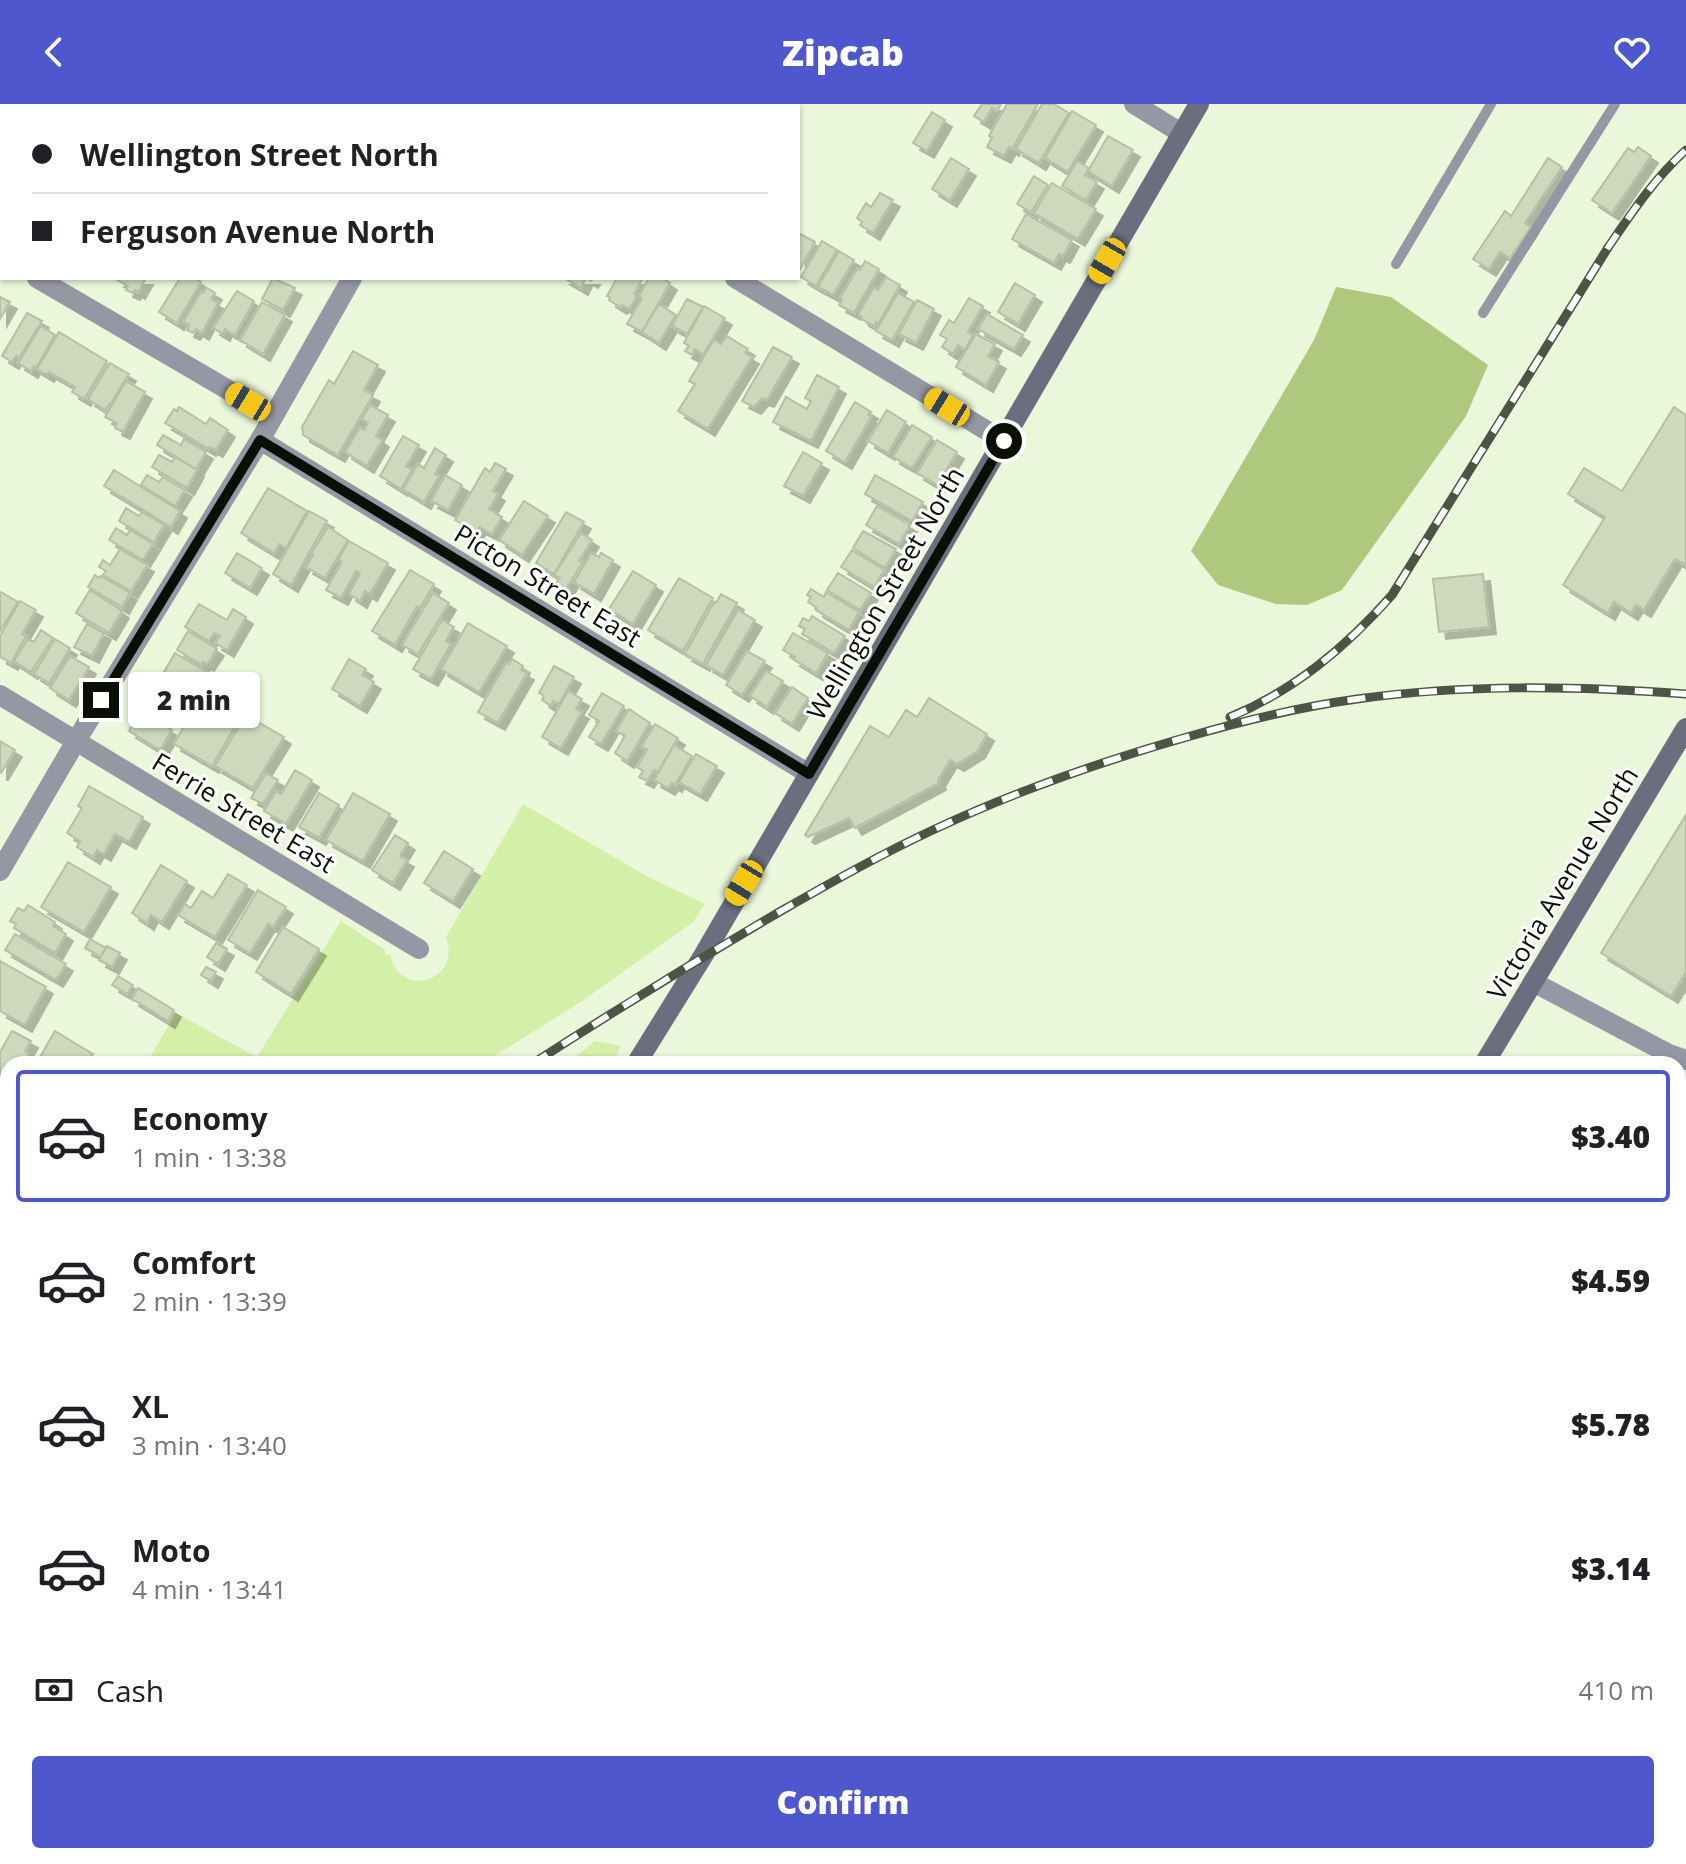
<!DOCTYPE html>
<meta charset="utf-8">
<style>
:root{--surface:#fff;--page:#f2f2f2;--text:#202124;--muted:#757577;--line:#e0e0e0;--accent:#4e57cd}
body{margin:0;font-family:"Open Sans",sans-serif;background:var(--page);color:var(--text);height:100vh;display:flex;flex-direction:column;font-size:30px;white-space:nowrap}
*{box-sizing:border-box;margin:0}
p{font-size:26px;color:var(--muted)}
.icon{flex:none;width:44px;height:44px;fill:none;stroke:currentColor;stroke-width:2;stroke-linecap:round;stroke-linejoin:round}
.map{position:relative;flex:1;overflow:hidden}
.side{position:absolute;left:0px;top:952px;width:1686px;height:808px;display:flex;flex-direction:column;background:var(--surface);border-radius:24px 24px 0 0;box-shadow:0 2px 6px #0004}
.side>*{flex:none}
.guide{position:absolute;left:0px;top:0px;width:800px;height:176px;box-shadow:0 2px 6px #0004;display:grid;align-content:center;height:176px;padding:0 32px;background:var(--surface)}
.end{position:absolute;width:36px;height:36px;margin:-18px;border:10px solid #0b0e05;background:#fff;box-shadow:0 0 0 4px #fff}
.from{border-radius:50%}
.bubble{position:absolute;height:56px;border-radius:8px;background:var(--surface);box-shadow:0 2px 6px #0004;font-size:26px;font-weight:800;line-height:56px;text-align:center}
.car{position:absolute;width:24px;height:48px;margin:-24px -12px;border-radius:10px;box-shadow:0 0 6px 2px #0007;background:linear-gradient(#f5c518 24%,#345 0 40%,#f5c518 0 76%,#345 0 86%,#f5c518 0)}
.guide b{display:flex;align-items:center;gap:28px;height:76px;font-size:30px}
.guide b+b{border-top:2px solid var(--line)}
.guide i{width:20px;height:20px;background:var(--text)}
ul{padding:14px 0 0;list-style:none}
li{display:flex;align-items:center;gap:24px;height:132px;margin:0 16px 12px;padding:0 16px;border:4px solid transparent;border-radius:8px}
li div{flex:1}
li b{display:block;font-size:30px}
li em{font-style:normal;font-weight:800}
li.on{border-color:var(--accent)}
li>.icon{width:72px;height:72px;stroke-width:1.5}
.pay{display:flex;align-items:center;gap:20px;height:88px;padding:0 32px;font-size:30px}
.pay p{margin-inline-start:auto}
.button{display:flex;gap:16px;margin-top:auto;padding:16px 32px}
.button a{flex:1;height:92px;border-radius:8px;background:var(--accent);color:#fff;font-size:32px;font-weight:800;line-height:92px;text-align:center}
header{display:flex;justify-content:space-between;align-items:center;height:104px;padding:0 32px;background:var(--accent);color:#fff;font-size:36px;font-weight:800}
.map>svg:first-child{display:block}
</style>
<header><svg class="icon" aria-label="back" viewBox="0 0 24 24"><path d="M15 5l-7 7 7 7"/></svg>Zipcab<svg class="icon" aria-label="heart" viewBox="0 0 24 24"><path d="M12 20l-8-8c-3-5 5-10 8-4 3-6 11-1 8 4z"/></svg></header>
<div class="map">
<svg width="1686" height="1760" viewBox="0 0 1686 1760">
<defs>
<filter id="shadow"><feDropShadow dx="7" dy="7" stdDeviation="0" flood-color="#0004"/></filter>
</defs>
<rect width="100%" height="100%" fill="#ebf7da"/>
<g fill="#d4efa8">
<path d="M523,700L648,773L705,800L693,818L582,897L482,960H146L176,909L257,953L341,817L385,846V851H390C401,896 462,877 446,833Z"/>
<polygon points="595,937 621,942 611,960 567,960"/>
<polygon points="8,1100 8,1238 0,1242 0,1113"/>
<polygon points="8,1295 8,1550 0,1546 0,1299"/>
</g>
<polygon fill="#aec97d" points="1336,183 1391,193 1488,261 1466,312 1342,486 1307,501 1276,500 1218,481 1191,447 1314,236"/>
<g fill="#cdd8bc" stroke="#b5bfa4" stroke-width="2" filter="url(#shadow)">
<polygon points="982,0 1001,0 997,7 992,4 984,18 974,12"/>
<polygon points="1007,0 1038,0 1012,45 1009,43 1004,52 987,43 992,33 989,32"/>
<polygon points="1042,0 1054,0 1069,9 1039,59 1016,45"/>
<polygon points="1072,7 1096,21 1068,68 1045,54"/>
<polygon points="932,8 945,16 927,47 913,39"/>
<polygon points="1108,32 1133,46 1112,82 1088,67"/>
<polygon points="1638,43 1651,52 1612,109 1592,96 1628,44 1634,48"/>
<polygon points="951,54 969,65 950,96 932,85"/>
<polygon points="1548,54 1562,63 1525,119 1531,123 1510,154 1500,148 1489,165 1473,155 1505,107 1511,112"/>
<polygon points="1077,57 1089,64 1085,71 1097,78 1086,96 1062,82"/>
<polygon points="1034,72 1048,81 1031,108 1017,100"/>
<polygon points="1052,79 1096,105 1078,135 1034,109"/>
<polygon points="880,89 893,96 873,129 860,121 862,118 857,114 866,99 871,103"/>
<polygon points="1026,110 1072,136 1063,152 1059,150 1054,159 1012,135"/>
<polygon points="800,130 815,138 799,167 798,132"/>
<polygon points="822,137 837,146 816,182 801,173"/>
<polygon points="839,147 854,156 833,191 818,183"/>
<polygon points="865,157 879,165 854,209 839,201 842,196 840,194 857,165 860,166"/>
<polygon points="886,173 900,181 878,220 876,218 874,222 862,215 859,209 874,183 878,186"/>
<polygon points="119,174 146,174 138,188 135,186 133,189 126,186 128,182 117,176"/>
<polygon points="180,174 195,174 201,178 177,219 159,208"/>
<polygon points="273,174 295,184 283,206 262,195"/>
<polygon points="564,174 593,174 591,177 586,174 581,184"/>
<polygon points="617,174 643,174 634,190 637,192 629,205 622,201 620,203 609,196 610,193 607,192"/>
<polygon points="649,174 662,174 670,179 642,228 627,220 642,194 639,192"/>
<polygon points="1015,179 1035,191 1018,220 998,208"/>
<polygon points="207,184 215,189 211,195 218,199 202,229 196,225 193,229 187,226 189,221 183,218 201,188 203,189"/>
<polygon points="237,187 254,197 235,231 225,225 223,230 213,224"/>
<polygon points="898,189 914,198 892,236 876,227"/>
<polygon points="0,193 10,198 0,215"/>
<polygon points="969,194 983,202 968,228 973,231 965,246 958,241 953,250 942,243 947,235 940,231 949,216 954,219"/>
<polygon points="687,195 703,203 687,230 672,222"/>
<polygon points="917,196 934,205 916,239 899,230"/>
<polygon points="262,198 285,211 263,250 240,236"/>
<polygon points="659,200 676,211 659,239 642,228"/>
<polygon points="704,202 725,214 703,251 695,245 692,251 685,247 689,242 684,239"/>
<polygon points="27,209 42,217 19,254 16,252 12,258 2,252"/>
<polygon points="987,210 1023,231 1014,245 978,225"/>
<polygon points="41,222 55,231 36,264 34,262 31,267 18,259"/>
<polygon points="59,228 107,257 84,295 72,288 75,283 49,268 47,271 37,265"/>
<polygon points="976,230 995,240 988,252 999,258 986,281 956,263"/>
<polygon points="727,232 748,245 745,249 752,253 708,325 678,307 695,280 689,277 714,236 721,240"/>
<polygon points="773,243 792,253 767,296 762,294 754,303 742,297"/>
<polygon points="353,247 378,261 364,286 373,291 338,351 303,331 302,323 329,276 334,280"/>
<polygon points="110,259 129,270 110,301 109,300 105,306 88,295"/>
<polygon points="817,271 839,283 811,337 773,318 786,293 807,305 811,297 805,294"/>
<polygon points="126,277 145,288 123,328 115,324 117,319 105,313"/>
<polygon points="855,298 871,308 868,311 871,313 845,358 826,347"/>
<polygon points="370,301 388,311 376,332 382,336 367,362 345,348 360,323 364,326 368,319 362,315"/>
<polygon points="179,303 206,320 210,314 228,326 216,346 210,343 209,345 165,319 174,305 177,307"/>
<polygon points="1674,303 1686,311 1686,461 1675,455 1644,506 1636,501 1631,509 1614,498 1608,509 1563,481 1605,413 1568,390 1584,364 1622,387"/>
<polygon points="887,306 906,318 888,349 868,337"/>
<polygon points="912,321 932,333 912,364 893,353"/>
<polygon points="163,331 181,341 184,335 206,348 196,365 157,341"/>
<polygon points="403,332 419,341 406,362 412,366 401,385 380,372"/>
<polygon points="937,336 957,348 937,381 917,369"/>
<polygon points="435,344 446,351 435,370 439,372 424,398 403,385 418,360 424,364"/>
<polygon points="803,348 822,359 803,392 784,382"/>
<polygon points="159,351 172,358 175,353 197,366 187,384 152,363"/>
<polygon points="495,359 506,365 493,387 498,390 489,405 502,413 492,430 479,423 476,428 455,416 485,364 490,368"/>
<polygon points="114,366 180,407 171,423 104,382"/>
<polygon points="147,371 159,378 163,373 185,386 175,402 141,381"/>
<polygon points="445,371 462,381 448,406 431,397"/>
<polygon points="875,371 923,398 912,417 865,390"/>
<polygon points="268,384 307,407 286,444 279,440 274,449 241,429"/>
<polygon points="524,397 548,412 522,451 499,436"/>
<polygon points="877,402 910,421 899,440 866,421"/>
<polygon points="126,404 139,412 142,408 164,421 154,438 119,417"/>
<polygon points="309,407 327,417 291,481 273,470"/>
<polygon points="566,408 584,418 554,470 536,459"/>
<polygon points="328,423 348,436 325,474 306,463 313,451 311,450"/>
<polygon points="116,424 127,431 130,426 153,440 143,456 109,436"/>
<polygon points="863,427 896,445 885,464 853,444"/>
<polygon points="581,429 592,436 579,457 583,458 566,485 556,479 560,474 554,471"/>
<polygon points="349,437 388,459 370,490 365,487 360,497 349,490 360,469 356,467 341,494 326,486 342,458 338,456"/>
<polygon points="120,445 147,461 131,487 103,471 106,467 99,463 103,456 110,461"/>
<polygon points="852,446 884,466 874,483 841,463"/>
<polygon points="237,449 262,464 250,484 225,469"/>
<polygon points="591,449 599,453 601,449 613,456 594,490 574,478"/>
<polygon points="410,466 434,480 420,504 417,502 395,541 372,527"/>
<polygon points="633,467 656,481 633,520 609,505"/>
<polygon points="838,469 871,489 860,506 827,486"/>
<polygon points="1483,470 1489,523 1439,528 1433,475"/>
<polygon points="95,471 99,474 101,472 130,489 122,503 88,483"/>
<polygon points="679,474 713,494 683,547 648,526"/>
<polygon points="811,485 824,493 826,488 859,508 849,526 816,506 817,504 808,498 811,493 807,491"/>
<polygon points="90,486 122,507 109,529 76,509"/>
<polygon points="1,488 18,498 0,527 0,489"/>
<polygon points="433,489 449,499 418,550 402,541"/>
<polygon points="721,490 737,499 703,560 685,550 714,498 716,499"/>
<polygon points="20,497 36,506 22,530 26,532 11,559 0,553 0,532"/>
<polygon points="199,500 227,516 233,505 246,513 227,546 215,539 220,532 214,529 209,537 185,523"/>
<polygon points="738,506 755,516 723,571 706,561"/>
<polygon points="812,512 845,532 834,549 802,530 805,525 799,522 803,514 809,517"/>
<polygon points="442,516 454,523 446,537 451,540 431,575 413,565"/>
<polygon points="468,519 507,542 479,588 441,565"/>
<polygon points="87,520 104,529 92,552 74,543"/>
<polygon points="41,526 53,534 31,568 14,557 28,535 34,538"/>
<polygon points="188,527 217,545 207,560 203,558 202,561 177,546"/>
<polygon points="793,529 828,549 816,569 793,555 795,553 783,546"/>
<polygon points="55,535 70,544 49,579 34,570"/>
<polygon points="747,547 765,557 742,591 726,581"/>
<polygon points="175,549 206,568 198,581 192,577 188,583 164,568"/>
<polygon points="70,552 89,563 69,596 50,584"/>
<polygon points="349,555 366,565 362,571 374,578 360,602 332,585"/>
<polygon points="512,555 523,562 521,566 527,569 498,619 478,608 506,559 509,560"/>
<polygon points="554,562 574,573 559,600 553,597 551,602 542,596 544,592 539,589"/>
<polygon points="766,567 783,577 767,603 750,592"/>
<polygon points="162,569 193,587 185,599 181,597 176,606 170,603 164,613 144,601"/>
<polygon points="792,583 808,594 792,620 775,609"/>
<polygon points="568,587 582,595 576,605 582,608 561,644 542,633"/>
<polygon points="602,589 624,602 601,640 589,633 599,617 589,611"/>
<polygon points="200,594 239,616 212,662 174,640"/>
<polygon points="929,594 987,630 978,647 957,660 950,656 938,676 939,679 855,724 849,714 808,733 805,731 870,622 889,633 906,606 917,613"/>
<polygon points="629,605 650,619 627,657 615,649 625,632 616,627"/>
<polygon points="140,608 172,626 160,646 129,627"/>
<polygon points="246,611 284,633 253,684 215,662"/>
<polygon points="655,620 678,634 658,668 654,666 647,677 639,673 643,667 637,663 647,646 641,643"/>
<polygon points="0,637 15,646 1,669 0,669"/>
<polygon points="674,641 692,652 675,681 672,679 668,684 654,676"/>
<polygon points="696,650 717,662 700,690 679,678"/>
<polygon points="295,666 312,676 286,720 264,707 276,687 281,690"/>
<polygon points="266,669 278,676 263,700 251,694"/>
<polygon points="89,682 143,713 129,738 115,730 104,750 97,746 93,753 77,743 80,737 67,729 82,704 78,702"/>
<polygon points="319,689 339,701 319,734 299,723"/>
<polygon points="353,689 390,710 363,757 326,736"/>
<polygon points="1686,711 1686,868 1671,892 1601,849"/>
<polygon points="395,731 408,739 400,752 407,756 393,779 372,766"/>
<polygon points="444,747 473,765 453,797 424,779"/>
<polygon points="68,758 111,783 84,828 41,803"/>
<polygon points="161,761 187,777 162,818 151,811 147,819 132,809"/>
<polygon points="228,770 247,781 215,833 178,811 185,800 191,804 202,787 213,794"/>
<polygon points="258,786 286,803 273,823 268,820 250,849 228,836"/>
<polygon points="28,801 55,818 53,822 66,830 55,849 14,824 16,820 10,817 18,804 24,807"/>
<polygon points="283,823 319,845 291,890 256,868"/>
<polygon points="15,830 66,860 56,876 5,846"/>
<polygon points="90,835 106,844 101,853 85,844"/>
<polygon points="216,839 227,845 218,860 207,853"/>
<polygon points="107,842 120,849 112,863 99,856"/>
<polygon points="0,857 46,883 25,921 0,907"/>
<polygon points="206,863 216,868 211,877 201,871"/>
<polygon points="118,872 133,881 127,890 112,881"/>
<polygon points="138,884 174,906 168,917 132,895"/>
<polygon points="12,927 31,937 25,947 29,950 24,960 8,960 8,975 0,971 0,948"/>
<polygon points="55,927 93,950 87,960 36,960"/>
<polygon points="7,1052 8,1083 0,1097 0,1064"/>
<polygon points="1686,1162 1686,1501 1678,1496 1678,1175"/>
<polygon points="1682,1722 1686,1724 1686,1760 1660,1760 1665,1752 1678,1752 1678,1729"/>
<polygon points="359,1752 882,1752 877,1760 373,1760"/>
<polygon points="1255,1752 1357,1752 1352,1760 1273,1760 1268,1757 1262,1757"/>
</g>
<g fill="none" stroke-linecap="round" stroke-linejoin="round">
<g stroke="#9598a4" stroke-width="10">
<polyline points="1396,160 1491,0"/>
<polyline points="1483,209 1615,0"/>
<polyline points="1678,1103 1686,1090"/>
<polyline points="1678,1511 1686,1516"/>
<polyline points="914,1760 918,1752"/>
</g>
<g stroke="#9598a4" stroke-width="20">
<polyline points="449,0 452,2"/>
<polyline points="1134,0 1181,29"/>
<polyline points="0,153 2,154"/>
<polyline points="37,174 273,312"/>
<polyline points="735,174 1004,337"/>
<polyline points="260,336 809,670"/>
<polyline points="0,591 419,845"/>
<polyline points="0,767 76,637 260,336 352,174"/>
<polyline points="1533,878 1669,950 1686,956"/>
<polyline points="0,1007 8,1012"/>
<polyline points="1678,1580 1686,1585"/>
<polyline points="1678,1658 1686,1645"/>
<polyline points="1182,1752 1196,1760"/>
<polyline points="1617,1760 1622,1752"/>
</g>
<g stroke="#6a6e7e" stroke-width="20">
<polyline points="636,960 703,852 1199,0"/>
<polyline points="1484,960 1686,624"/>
<polyline points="163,1760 167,1752"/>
<polyline points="1002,1760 1006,1752"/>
</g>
<defs>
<g id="rail">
<path d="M1230,613C1295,586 1346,543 1392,491L1609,142C1633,107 1654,75 1686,46"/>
<path d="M532,960C614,907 697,856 781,807C832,778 883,749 935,725C1014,688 1103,657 1187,633C1242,617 1299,603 1357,595C1466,580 1576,582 1686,590"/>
<polyline points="0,1255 8,1251"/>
<polyline points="0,1601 8,1606"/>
<polyline points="0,1618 8,1622"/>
<polyline points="224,1752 238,1760"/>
<polyline points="252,1752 265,1760"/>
</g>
</defs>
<use href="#rail" stroke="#4e5445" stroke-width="9"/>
<use href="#rail" stroke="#fff" stroke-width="6" stroke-dasharray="18" stroke-linecap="butt"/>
</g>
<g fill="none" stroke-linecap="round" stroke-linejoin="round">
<polyline stroke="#0b0e05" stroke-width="10" points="101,596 260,336 809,670 1004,337"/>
</g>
<g text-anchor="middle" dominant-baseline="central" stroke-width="6" stroke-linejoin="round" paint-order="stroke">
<g font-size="26" fill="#0b0e05" stroke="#fff">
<text transform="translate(548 481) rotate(31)">Picton Street East</text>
<text transform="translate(885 489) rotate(-60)">Wellington Street North</text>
<text transform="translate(244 708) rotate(31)">Ferrie Street East</text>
<text transform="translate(1562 779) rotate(-59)">Victoria Avenue North</text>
</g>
</g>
</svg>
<i class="end from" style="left:1004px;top:337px"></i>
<i class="end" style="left:101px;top:596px"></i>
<div class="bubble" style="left:128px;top:568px;width:132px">2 min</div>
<i class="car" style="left:1107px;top:157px;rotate:210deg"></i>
<i class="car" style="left:248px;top:298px;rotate:301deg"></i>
<i class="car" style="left:947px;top:303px;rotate:301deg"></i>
<i class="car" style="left:744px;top:779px;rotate:211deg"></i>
<div class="guide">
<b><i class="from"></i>Wellington Street North</b>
<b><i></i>Ferguson Avenue North</b>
</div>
<section class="side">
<ul>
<li class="on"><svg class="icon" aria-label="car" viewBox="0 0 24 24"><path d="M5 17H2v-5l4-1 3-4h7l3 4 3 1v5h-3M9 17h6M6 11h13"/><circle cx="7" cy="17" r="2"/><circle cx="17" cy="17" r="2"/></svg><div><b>Economy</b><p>1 min · 13:38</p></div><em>$3.40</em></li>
<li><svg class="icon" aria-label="car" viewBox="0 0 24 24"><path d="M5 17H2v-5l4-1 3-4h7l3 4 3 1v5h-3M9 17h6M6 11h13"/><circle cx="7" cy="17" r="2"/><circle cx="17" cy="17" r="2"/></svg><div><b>Comfort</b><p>2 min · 13:39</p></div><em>$4.59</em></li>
<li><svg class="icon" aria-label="car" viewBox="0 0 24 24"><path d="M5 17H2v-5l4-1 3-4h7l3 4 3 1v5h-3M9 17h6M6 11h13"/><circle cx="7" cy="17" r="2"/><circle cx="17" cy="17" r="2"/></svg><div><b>XL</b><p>3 min · 13:40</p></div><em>$5.78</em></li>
<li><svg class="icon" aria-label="car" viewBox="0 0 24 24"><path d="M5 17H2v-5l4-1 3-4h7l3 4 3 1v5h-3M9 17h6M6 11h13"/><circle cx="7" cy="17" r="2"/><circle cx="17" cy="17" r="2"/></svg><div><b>Moto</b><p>4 min · 13:41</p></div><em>$3.14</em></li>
</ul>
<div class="pay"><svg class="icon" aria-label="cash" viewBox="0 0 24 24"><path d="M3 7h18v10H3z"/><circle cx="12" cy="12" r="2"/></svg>Cash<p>410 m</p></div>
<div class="button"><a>Confirm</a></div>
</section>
</div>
